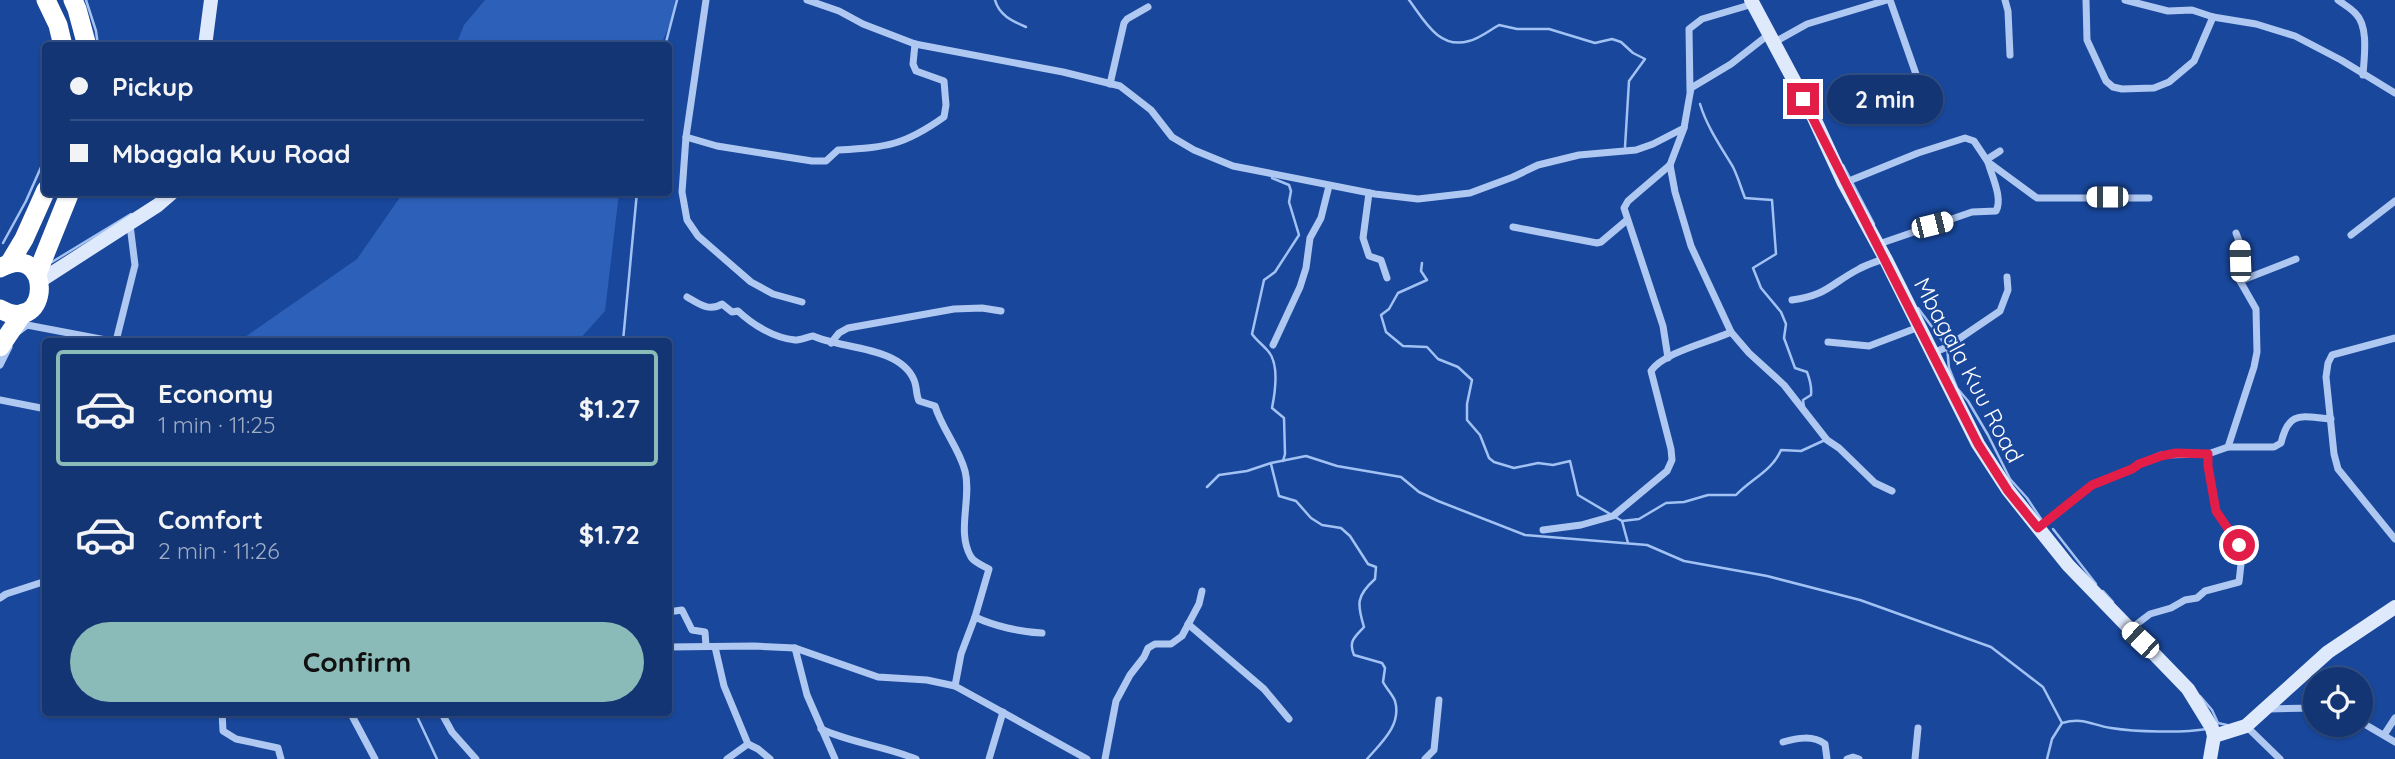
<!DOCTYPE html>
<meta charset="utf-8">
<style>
:root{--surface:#133574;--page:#1c3d79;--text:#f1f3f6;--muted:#9dabc5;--line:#325086;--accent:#8bbbb9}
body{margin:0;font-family:Quicksand,sans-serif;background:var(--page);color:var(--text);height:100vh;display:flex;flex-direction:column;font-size:26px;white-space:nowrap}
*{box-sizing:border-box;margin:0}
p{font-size:23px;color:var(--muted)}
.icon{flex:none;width:38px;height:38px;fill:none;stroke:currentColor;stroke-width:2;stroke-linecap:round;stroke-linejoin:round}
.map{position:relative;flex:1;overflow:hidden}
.side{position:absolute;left:42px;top:338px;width:630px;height:378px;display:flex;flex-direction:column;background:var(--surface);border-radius:7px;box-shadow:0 2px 5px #0004,0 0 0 2px var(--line)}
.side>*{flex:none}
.top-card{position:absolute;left:42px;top:42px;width:630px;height:154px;border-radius:7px;box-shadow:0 2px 5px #0004,0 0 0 2px var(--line);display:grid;align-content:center;height:154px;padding:0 28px;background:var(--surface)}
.tools{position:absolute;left:2303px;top:667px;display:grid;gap:14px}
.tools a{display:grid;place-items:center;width:70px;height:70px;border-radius:50%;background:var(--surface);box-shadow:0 2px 5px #0004,0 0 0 2px var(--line);font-size:35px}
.end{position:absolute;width:32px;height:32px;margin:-16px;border:9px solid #e11d48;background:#fff;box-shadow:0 0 0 4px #fff}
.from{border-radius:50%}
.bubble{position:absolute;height:49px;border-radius:24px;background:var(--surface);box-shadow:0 2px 5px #0004,0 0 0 2px var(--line);font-size:23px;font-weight:700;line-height:49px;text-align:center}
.car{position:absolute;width:21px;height:42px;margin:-21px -10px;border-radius:9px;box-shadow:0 0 5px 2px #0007;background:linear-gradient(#fff 24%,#345 0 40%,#fff 0 76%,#345 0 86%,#fff 0)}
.top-card b{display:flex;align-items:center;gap:24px;height:66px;font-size:26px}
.top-card b+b{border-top:2px solid var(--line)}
.top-card i{width:18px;height:18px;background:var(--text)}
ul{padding:12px 0 0;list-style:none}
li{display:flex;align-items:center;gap:21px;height:116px;margin:0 14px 10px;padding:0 14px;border:4px solid transparent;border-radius:7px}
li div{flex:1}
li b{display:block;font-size:26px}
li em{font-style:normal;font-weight:700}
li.active{border-color:var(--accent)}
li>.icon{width:63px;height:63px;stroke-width:1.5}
.button{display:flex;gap:14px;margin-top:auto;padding:14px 28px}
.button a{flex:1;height:80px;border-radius:42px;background:var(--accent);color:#111;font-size:28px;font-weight:700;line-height:80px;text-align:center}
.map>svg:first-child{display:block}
</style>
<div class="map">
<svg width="2395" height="759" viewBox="0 0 2395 759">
<rect width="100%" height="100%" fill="#19479b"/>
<g fill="#2c60b9">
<polygon points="485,0 675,0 672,19 661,45 456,45 464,25"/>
<polygon points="403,193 619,193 605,311 578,341 249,341 245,337 357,259"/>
</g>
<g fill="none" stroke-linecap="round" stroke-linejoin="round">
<g stroke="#a2c2f4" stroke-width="2.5">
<polyline points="86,0 96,31 98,46"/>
<path d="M995,0C999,15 1012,21 1026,27"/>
<path d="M1409,0C1424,20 1439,50 1469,41C1479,39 1490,30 1499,25L1517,29H1549L1595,43L1612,39L1621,42L1633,53L1645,59L1629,81L1625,147"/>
<polyline points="665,46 677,0"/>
<path d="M1700,104C1707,127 1721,147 1733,167C1738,177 1741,188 1745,198L1772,200L1776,254L1753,268L1761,288L1781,312L1786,324L1784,338L1795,368L1807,372C1810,380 1812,387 1811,395L1803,400L1804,407"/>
<polyline points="1843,165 1874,224"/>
<path d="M1272,178L1289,185L1291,191L1289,202L1299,235L1275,272L1264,280L1252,334C1257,341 1263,345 1268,351C1280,364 1275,393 1272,408L1284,418L1285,454L1283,461"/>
<polyline points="3,243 26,201 46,156"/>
<polyline points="52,262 131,214"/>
<polyline points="1422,263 1421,271 1427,280 1398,293 1389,309 1381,315 1386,332 1403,346 1427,347 1438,359 1458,367 1472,380 1467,404 1467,420 1480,435 1489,458 1494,462 1514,468 1538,463 1553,465 1570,461 1578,495 1622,521 1628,543"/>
<polyline points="1918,308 1947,347 1949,368 1957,388 1968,401 1988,435 2010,479 2027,498 2041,519"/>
<polyline points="623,341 637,192"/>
<path d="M1271,464L1279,496L1296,501L1311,518L1322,525L1341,528L1350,536L1368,564L1376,567L1375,579C1356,596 1357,604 1364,627C1355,637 1348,641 1354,655L1382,663L1385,668L1383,682C1386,688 1393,695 1395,701C1402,725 1381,743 1367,759"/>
<polyline points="1207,487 1219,475 1247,471 1271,463 1306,456 1337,466 1401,477 1419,492 1438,501 1525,535 1647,545 1684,561 1767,576 1860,600 1991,647 2043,687 2062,723 2052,739 2047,759"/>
<path d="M1622,521L1639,519L1666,503L1684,502L1708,495H1736C1751,479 1772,471 1781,450L1801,451L1825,440"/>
<polyline points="2053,529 2096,584"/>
<polyline points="2103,591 2113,602"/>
<polyline points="2137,626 2149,639"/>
<polyline points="2200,696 2212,710 2218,723 2227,725"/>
<polyline points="415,712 437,759"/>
<path d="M2062,723C2084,717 2091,725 2111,728C2136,732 2183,733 2207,729"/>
</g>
<g stroke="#afc8f2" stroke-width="7">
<polyline points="706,0 686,137 682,192 687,220 698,236 751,282 773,294 802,302"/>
<polyline points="807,0 839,11 863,24 915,44 1063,72 1120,86 1151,110 1172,137 1194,150 1233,166 1375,194 1418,199 1470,193 1513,177 1538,165 1579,155 1636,150 1653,144 1684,128 1691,88 1731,64 1768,35"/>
<polyline points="1890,0 1917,77"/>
<polyline points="2005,0 2008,11 2010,55"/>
<polyline points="2086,0 2087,40 2106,81 2113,87 2122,89 2154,88 2169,82 2194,61 2213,17"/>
<polyline points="2125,0 2168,11 2192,10 2213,17 2256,24 2295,36 2341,60 2395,93"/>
<path d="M2338,0C2343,4 2351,8 2356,14C2369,27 2364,58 2363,75"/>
<polyline points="1773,43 1807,24 1887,0"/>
<polyline points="1110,84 1124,23 1127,19 1148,7"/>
<polyline points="1690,91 1689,29 1702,19 1753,4"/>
<path d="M686,137L717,146L812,161H826L838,150C887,147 903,146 944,117L946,105L944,81L916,71L913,64L915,44"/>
<polyline points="1844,183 1918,153 1965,138 1974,141 1988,162 2037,198 2149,198"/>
<polyline points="1369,193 1363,238 1369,256 1381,260 1387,278"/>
<polyline points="1513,227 1597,243 1601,242 1627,220"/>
<polyline points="2351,235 2395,201"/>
<path d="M1876,245L1972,212L1996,211C2003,198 1992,177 1988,162L1989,158L2000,151"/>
<polyline points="2240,281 2296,259"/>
<path d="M687,297C699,304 709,312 722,304L732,312L738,311C753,325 774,338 795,340C801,340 807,337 813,336C841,349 900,346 914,380C917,387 916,395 919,401L935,406C942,429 959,448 965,471C972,498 956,532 971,557C975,563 984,566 989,569L975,617"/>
<path d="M1792,300C1828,295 1830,284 1859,269C1867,264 1877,262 1885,258"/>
<polyline points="19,331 27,325 111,341"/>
<polyline points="1731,332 1749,353 1784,385 1827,440 1839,448 1875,483 1892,491"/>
<polyline points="2395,338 2332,355 2328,363 2326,377 2334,454 2338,469 2395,539"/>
<polyline points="116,341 135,265 130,225"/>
<polyline points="1828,342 1869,346 1919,327"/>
<polyline points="831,343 839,333 848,328 954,309 982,308 1001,311"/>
<polyline points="1273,345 1300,287 1306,268 1310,238 1321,218 1329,186"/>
<polyline points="1933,353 1947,347 2000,311 2008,290 2007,277"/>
<polyline points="1668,358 1663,326 1624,208 1628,201 1670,165 1684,128"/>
<polyline points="0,365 9,347"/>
<polyline points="0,400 46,409"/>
<path d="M2228,447H2274L2281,443C2289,409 2302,417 2331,419"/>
<polyline points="2039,528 2092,485 2132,469 2139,464 2161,455 2208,454 2228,447 2254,367 2257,352 2256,309 2240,281 2239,241 2236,233"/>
<path d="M1543,530L1581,525L1613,516L1667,471L1672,460L1671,449L1651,371C1664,352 1710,342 1731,332L1691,246L1675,192L1670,165"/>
<polyline points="0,598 6,594 46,581"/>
<polyline points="668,612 682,610 692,630 705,632 706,646"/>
<polyline points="1188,624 1264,689 1289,719"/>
<polyline points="2129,630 2150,614 2171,608 2185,600 2197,598 2205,591 2239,582 2241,564 2239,545 2216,511 2208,466 2208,454"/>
<polyline points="668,647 754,646 795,648 878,677 927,680 955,686 1087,759"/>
<polyline points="715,647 724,686 748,744 758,749 770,759"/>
<polyline points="795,648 807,695 835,759"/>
<path d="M955,686L961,654L975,617C994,626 1020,632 1042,633"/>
<polyline points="2268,709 2315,708"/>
<polyline points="222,712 223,731 236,739 278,748 281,759"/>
<polyline points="350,712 375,759"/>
<polyline points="441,712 452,732 476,759"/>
<polyline points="2361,722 2395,742"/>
<polyline points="2246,726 2280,759"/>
<path d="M821,729C851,743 885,746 916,759"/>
<polyline points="2384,735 2395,718"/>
<path d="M1783,742C1797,738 1813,735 1825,744L1827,759"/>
<polyline points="727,759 748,744"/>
<polyline points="989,759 1003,712"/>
<polyline points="1105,759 1116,701 1130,675 1144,657 1148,648 1155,644 1171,644 1182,636 1199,604 1202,591"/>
<polyline points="1425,759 1434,750 1439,700"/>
<polyline points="1847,759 1853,757 1859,759"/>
<polyline points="1915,759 1918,728"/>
</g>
<g stroke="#dee9fc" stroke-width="14">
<polyline points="1751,0 1814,118 1844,183 1885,258 1978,444 2008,490 2068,565 2188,689 2212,728 2214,736 2210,759"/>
<polyline points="205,46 211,0"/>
<polyline points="40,281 158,205 173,192"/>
<polyline points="2214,736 2246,726 2328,652 2395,607"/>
</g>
<g stroke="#fff" stroke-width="19">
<polyline points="46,0 58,25 63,46"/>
<polyline points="73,0 77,9 87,46"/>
<polyline points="9,264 24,239 46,190"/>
<path d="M0,268C53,239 52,338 0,309"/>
<polyline points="37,274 70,192"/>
<polyline points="0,347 23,313"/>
</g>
</g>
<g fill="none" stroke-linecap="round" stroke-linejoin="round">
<polyline stroke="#e11d48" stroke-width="9" points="1803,99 1978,444 2008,491 2038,528 2092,485 2132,469 2139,464 2161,456 2176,453 2208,454 2208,466 2216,511 2239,545"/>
</g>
<g text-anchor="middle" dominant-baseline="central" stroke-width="5" stroke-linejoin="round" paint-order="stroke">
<g font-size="23" fill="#fff" stroke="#19479b">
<text transform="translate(1969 370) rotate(62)">Mbagala Kuu Road</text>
</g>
</g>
</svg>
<div class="tools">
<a><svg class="icon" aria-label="locate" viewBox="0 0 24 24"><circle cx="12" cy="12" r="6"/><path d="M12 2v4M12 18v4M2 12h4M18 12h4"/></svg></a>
</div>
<i class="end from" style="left:2239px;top:545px"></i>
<i class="end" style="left:1803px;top:99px"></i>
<div class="bubble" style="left:1827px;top:75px;width:116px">2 min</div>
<i class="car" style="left:2107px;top:197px;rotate:270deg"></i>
<i class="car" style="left:1932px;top:225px;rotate:76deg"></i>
<i class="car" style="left:2240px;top:261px;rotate:358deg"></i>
<i class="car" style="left:2140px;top:640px;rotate:313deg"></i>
<div class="top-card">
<b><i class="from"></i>Pickup</b>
<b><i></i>Mbagala Kuu Road</b>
</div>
<section class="side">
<ul>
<li class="active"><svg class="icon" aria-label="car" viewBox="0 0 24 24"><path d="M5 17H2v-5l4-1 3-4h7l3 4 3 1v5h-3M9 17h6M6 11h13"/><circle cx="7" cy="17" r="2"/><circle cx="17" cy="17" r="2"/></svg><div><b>Economy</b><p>1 min · 11:25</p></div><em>$1.27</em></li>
<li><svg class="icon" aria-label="car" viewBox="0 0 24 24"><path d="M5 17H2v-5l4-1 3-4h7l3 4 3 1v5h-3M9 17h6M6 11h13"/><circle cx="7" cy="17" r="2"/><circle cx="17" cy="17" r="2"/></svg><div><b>Comfort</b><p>2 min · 11:26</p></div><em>$1.72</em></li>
</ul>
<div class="button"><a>Confirm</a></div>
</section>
</div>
